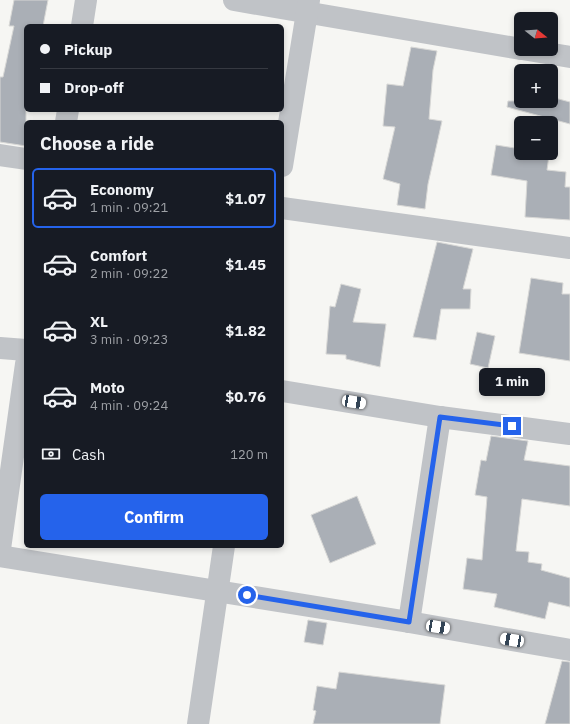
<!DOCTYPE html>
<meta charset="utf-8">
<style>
:root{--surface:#171b24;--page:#20242c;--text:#f1f3f6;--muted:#9ea1a6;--line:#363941;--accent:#2563eb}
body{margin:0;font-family:"IBM Plex Sans",sans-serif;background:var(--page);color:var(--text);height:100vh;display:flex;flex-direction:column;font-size:15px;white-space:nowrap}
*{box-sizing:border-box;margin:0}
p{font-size:13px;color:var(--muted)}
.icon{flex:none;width:22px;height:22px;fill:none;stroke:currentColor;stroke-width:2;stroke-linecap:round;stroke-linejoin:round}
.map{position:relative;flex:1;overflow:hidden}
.sheet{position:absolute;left:24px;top:120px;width:260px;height:428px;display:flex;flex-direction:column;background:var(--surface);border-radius:6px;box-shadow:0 2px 6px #0003}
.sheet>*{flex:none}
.hud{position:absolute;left:24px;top:24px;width:260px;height:88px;border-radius:6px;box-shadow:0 2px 6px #0003;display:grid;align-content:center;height:88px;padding:0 16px;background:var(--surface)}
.needle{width:26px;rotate:107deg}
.tools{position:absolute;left:514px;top:12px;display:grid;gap:8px}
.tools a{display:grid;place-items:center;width:44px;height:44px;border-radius:6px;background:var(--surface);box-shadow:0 2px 6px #0003;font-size:20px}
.end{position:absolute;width:18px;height:18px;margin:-9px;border:5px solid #2563eb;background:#fff;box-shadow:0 0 0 2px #fff}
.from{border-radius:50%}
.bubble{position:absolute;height:28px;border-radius:6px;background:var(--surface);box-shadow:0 2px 6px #0003;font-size:13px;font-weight:700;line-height:28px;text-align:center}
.car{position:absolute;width:12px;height:24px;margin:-12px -6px;border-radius:5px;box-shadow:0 0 3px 1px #0007;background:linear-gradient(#fff 24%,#345 0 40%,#fff 0 76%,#345 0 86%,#fff 0)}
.hud b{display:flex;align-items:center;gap:14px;height:38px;font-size:15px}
.hud b+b{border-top:1px solid var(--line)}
.hud i{width:10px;height:10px;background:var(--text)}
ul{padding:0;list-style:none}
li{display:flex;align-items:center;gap:12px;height:60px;margin:0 8px 6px;padding:0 8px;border:2px solid transparent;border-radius:6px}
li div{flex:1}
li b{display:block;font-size:15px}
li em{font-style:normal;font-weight:700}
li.current{border-color:var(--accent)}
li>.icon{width:36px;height:36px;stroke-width:1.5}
h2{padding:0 16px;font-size:18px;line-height:48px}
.pay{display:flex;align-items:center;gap:10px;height:44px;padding:0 16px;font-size:15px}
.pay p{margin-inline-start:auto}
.action{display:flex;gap:8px;margin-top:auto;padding:8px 16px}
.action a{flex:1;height:46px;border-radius:6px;background:var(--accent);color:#fff;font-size:16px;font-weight:700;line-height:46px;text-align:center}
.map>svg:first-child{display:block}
</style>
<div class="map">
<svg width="570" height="724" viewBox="0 0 570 724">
<rect width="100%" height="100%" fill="#f6f6f3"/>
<g fill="#aaafb6" stroke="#d8d8d6">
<polygon points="14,0 48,0 43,26 26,26 26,146 0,142 0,77 3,77 14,26 9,26"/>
<polygon points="411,47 437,51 433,70 429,119 442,121 428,184 425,209 397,205 400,184 383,179 395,127 383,126 387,84 403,86"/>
<polygon points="551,97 570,102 570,124 507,107 508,101 551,101"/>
<polygon points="496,145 521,149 521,153 549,155 547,170 566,172 565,187 570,187 570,220 525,217 527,181 491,175"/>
<polygon points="437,242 473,249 463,289 471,289 470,309 441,309 436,340 413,337"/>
<polygon points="531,278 563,283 562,294 570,294 570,361 519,353"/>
<polygon points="341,284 361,289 353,322 386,324 380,367 346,359 346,355 326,354 330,306 335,307"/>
<polygon points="477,332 495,336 488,368 470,364"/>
<polygon points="491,436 528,441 524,460 570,466 570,506 522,499 516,551 529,552 528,562 542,564 541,570 570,578 570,607 549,602 545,619 494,607 497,594 463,589 467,558 482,560 487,497 475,495 481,460 486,461"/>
<polygon points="357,496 376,544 330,563 311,515"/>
<polygon points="308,620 327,623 323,645 304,642"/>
<polygon points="562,661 570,662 570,724 545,724"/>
<polygon points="339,672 445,685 440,724 313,724 316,711 313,710 317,686 336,689"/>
</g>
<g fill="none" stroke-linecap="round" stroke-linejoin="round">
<g stroke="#c0c3c7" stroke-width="22">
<polyline points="234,0 521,49"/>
<polyline points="82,26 86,0"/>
<polyline points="522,49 570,57"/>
<polyline points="66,122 68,110"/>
<polyline points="0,155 26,159"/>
<polyline points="282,166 309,0"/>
<polyline points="282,208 570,248"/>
<polyline points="0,348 26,350"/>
<polyline points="282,391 440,417 570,434"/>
<polyline points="0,549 26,364"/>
<polyline points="0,556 409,622 570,650"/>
<polyline points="409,622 440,417"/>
<polyline points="198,724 224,546"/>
</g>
</g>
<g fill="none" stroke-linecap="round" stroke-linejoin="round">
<polyline stroke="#2563eb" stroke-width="5" points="247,595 409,622 440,417 512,426"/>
</g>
</svg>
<div class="tools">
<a><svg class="needle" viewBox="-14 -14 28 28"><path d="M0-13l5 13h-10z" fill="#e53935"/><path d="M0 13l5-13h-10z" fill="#9ea1a6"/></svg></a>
<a>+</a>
<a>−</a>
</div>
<i class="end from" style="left:247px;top:595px"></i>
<i class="end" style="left:512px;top:426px"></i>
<div class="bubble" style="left:479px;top:368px;width:66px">1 min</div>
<i class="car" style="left:354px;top:402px;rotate:99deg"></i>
<i class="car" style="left:438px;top:627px;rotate:100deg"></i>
<i class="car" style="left:512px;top:640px;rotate:280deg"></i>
<div class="hud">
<b><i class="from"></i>Pickup</b>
<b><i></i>Drop-off</b>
</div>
<section class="sheet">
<h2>Choose a ride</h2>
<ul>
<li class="current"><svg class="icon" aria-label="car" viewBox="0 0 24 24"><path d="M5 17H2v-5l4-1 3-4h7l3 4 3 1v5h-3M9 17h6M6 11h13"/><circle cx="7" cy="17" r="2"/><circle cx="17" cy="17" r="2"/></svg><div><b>Economy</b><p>1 min · 09:21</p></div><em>$1.07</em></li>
<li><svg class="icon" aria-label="car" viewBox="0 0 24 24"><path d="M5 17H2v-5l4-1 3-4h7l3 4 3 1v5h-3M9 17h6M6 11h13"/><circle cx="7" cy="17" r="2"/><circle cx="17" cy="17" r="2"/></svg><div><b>Comfort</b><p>2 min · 09:22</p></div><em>$1.45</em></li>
<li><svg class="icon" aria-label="car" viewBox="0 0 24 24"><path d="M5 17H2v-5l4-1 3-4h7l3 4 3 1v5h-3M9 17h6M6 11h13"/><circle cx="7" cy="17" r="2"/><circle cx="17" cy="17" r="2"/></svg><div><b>XL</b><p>3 min · 09:23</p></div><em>$1.82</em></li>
<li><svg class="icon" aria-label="car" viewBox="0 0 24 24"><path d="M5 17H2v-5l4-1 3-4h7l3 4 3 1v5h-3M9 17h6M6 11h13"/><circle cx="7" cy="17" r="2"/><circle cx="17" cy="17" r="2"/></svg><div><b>Moto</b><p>4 min · 09:24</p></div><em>$0.76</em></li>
</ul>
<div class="pay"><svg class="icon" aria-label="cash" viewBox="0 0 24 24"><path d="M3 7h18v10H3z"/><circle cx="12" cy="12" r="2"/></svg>Cash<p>120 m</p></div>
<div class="action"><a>Confirm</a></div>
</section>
</div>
